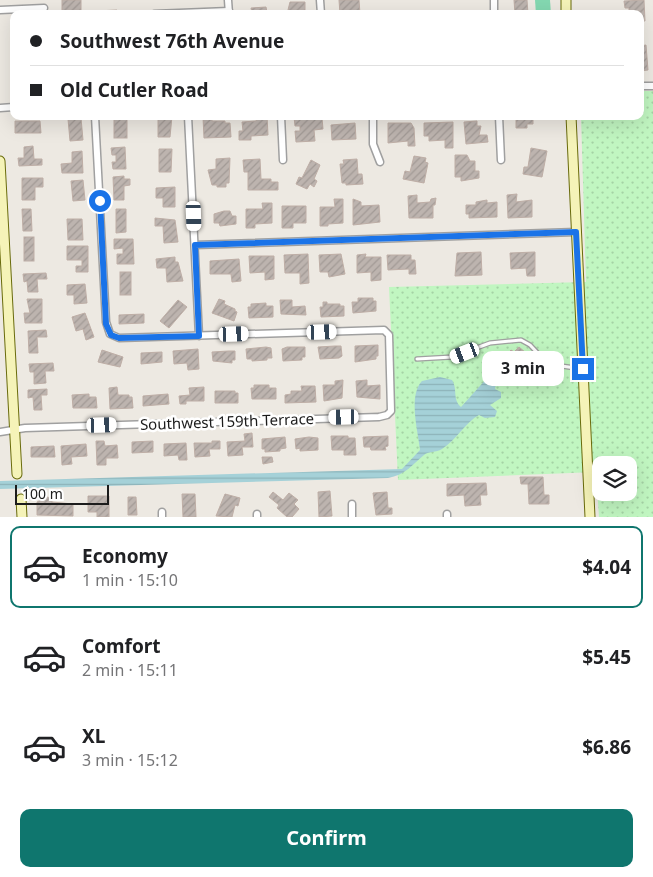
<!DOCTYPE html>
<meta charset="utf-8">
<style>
:root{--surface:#fff;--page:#f2f2f2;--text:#202124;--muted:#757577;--line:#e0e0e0;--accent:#0f766e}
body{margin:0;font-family:"Noto Sans",sans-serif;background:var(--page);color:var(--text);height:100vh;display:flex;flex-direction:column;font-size:19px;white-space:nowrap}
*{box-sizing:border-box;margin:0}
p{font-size:16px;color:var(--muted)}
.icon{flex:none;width:28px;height:28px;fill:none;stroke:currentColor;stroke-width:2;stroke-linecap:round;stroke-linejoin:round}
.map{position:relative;height:517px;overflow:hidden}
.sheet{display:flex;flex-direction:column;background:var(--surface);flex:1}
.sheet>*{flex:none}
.top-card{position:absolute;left:10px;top:10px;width:634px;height:110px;border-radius:10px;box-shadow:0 5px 20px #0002;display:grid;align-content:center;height:110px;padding:0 20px;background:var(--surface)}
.fabs{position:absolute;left:592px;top:456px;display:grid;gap:10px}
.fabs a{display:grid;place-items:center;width:45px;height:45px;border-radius:10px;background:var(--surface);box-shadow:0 5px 20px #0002;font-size:25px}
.scale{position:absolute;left:15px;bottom:12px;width:94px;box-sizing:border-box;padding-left:5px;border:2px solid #1c1c1c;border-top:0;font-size:14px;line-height:18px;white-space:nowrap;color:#1c1c1c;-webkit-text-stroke:4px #fff;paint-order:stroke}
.end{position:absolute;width:22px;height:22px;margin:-11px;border:6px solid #1a73e8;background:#fff;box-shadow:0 0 0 2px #fff}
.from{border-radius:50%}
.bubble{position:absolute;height:35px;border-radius:10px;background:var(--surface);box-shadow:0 5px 20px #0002;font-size:16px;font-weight:700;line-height:35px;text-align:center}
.car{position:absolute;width:15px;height:30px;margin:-15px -8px;border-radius:6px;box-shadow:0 0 4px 1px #0007;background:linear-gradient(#fff 24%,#345 0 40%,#fff 0 76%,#345 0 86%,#fff 0)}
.top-card b{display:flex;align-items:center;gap:18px;height:48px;font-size:19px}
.top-card b+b{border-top:1px solid var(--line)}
.top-card i{width:12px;height:12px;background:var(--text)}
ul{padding:9px 0 0;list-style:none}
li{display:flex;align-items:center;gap:15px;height:82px;margin:0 10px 8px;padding:0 10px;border:2px solid transparent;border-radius:10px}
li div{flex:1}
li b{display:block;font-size:19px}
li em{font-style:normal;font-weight:700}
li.selected{border-color:var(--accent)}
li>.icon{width:45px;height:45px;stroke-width:1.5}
.button{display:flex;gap:10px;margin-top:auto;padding:10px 20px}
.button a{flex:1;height:58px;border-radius:10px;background:var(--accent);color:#fff;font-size:20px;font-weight:700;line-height:58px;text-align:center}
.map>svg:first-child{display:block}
</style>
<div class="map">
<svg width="653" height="517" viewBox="0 0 653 517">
<defs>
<pattern id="park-dots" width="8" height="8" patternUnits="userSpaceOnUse" patternTransform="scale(1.25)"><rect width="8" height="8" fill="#c1f6c1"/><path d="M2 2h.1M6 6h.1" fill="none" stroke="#a5d2a5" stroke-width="1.8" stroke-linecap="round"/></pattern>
<pattern id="water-rules" width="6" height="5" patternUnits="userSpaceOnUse" patternTransform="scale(1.25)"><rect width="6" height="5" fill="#a5d1d8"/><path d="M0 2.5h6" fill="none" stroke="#8db3b9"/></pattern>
<pattern id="building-hatch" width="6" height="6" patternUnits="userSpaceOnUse" patternTransform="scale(1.25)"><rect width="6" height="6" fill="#bdb4af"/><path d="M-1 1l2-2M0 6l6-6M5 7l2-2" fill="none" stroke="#a29a96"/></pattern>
</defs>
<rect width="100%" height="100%" fill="#ede9e2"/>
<path fill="url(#park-dots)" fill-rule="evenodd" d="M640,91H653V517H599L596,472L398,480L389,287L586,282L581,116H640ZM601,465H629V492H601Z"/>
<polygon fill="#84d8b1" points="535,0 550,0 551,14 536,14"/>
<path fill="url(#water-rules)" d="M504,364L508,368L506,370V380L496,383L495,389L501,392V398L490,405L497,411L495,417L485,418L479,415C466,422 456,440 442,449C436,453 428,451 424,455C411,466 405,475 388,478L0,489V481L402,469L420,450C418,431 408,396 422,381L440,377L452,380C458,389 452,399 461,407L488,377L492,366H501Z"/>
<g fill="url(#building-hatch)" stroke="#beaea6">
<rect x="62" y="0" width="19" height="14"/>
<polygon points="339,0 359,0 360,14 340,14"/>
<polygon points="514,0 527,0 528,14 515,14"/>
<polygon points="644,0 645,21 640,21 640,14 629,14 629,8 625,8 624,1"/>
<polygon points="290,2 305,2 305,14 287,14"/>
<polygon points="266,7 267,12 270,12 270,14 248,14 252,13 251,8"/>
<polygon points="117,10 117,14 96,14 96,11"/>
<polygon points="646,45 648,70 640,71 640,46"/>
<polygon points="158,116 172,116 170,137 158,137"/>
<polygon points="259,116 267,116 268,135 251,136 251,140 239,140 239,131 243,131 242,122 256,121"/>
<polygon points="302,116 303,119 322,118 323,129 314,130 315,141 296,142 295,131 300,131 300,126 295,126 294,117"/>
<polygon points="516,116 533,116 533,124 527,124 527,128 516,128"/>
<rect x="114" y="117" width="13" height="21"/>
<polygon points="203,117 212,117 212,121 225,121 225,123 230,123 231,137 204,138"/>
<polygon points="81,118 83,140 70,141 68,119"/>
<polygon points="15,121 40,121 41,133 15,133"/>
<polygon points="477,121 477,126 481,126 479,135 487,135 488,142 466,144 464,122"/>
<polygon points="453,122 453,148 445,148 445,140 429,141 429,136 424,136 424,123"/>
<polygon points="355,123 356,139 332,140 331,125"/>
<polygon points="388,123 411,123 414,128 415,146 408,146 408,141 388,143"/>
<polygon points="33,146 34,159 42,159 42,165 19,166 18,158 24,158 24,147"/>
<polygon points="125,147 126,169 113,169 112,162 116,162 116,155 112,155 111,148"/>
<polygon points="531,148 547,151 542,177 523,174 524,167 528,167"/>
<polygon points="159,149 172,149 171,172 159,172"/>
<polygon points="82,151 83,173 62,173 61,164 72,163 72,152"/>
<polygon points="455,155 467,155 470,161 475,161 475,171 479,171 479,178 461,181 461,177 455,177"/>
<polygon points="414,156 426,158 425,162 428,163 424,183 403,179 405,171 410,172"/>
<polygon points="230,158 229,183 226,183 226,187 217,187 217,185 212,185 208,170 216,169 216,159"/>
<polygon points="260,159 261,179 271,179 271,182 278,182 278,190 248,190 248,172 244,172 243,160"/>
<polygon points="357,159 358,174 362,174 363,184 346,185 346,183 342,183 340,164 344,164 343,160"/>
<polygon points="311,160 320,165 314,179 317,181 314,187 310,184 307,189 296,184 299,177 302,178"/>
<polygon points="124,176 124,179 130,179 130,185 124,186 124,200 114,200 113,177"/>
<polygon points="22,178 43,178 43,187 35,187 35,200 22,200"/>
<polygon points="83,180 85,200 73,201 71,181"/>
<polygon points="175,187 175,207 163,207 163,198 156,198 156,188"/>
<polygon points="517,194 516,202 532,200 532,217 508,218 507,195"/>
<polygon points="417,195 417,203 430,202 431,199 436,198 435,205 433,205 433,218 409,218 408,196"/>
<polygon points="334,199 343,199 343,223 328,224 328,226 320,226 320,207 335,207"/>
<polygon points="353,199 361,202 361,206 379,205 380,222 353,225"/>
<polygon points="487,200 487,203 497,202 497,217 469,218 469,214 466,214 466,205 476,205 476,202"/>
<polygon points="262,203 272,203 272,223 255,224 255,228 246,228 246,209 263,209"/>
<polygon points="282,206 306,206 306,223 293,223 293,228 282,228"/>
<polygon points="22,209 31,209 32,231 23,231"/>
<polygon points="116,209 126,209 126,232 116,233"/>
<polygon points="224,211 230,211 232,216 236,216 236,224 220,226 219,223 214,223 214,214"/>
<polygon points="155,218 175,220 178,242 164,243 163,226 155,226"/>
<polygon points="67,219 82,219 83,240 68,240"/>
<rect x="24" y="237" width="10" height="24"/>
<polygon points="114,239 133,239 134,264 117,264 117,254 123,254 123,248 114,249"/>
<polygon points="67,246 88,246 88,272 76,272 76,266 82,266 82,260 67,260"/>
<polygon points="481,252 482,275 455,276 457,253"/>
<polygon points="535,252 535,276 527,276 526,268 511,269 510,253"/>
<polygon points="308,254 309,283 300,284 300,273 285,273 284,255"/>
<polygon points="341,254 345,274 329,277 328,272 320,272 319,255"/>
<polygon points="366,254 365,257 381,257 381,280 371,281 371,272 357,273 357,255"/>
<polygon points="387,255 411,255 411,260 415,260 416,274 409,274 409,269 388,270"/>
<polygon points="249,256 274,256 274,279 265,280 265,272 250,273"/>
<polygon points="175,257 175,262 178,262 183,281 167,282 166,268 157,268 156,259"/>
<polygon points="239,259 241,281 232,282 231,274 210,274 210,261"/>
<rect x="120" y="272" width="11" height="23"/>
<polygon points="46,273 47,279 37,279 38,292 28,292 27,281 24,282 23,274"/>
<polygon points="85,284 87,303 74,304 74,295 67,295 67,285"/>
<polygon points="358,298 373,298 373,301 376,301 376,311 353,313 352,302 358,302"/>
<polygon points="27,299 42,299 42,323 25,323 24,313 30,313"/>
<polygon points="219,299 225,301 224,304 235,309 235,311 237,312 234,321 212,313"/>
<polygon points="178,300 187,307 169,328 160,321"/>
<polygon points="280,300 292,300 292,307 305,306 306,315 281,314"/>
<polygon points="323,302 327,302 327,304 340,304 340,306 344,306 344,316 321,317 320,307 323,307"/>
<polygon points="266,303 266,306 273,306 273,317 249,318 248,307 251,307 251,304"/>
<polygon points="85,313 94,337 86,340 83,329 76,331 72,317"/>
<polygon points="144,314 144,323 119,324 119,315"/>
<polygon points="46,330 47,337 37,337 38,353 29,353 28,331"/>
<polygon points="378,345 378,356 376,356 376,359 355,362 355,346"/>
<polygon points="335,346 341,346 342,356 339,358 320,359 318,347"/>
<polygon points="266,347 271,348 272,358 267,358 267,360 252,361 252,359 247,359 246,349"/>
<polygon points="287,347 305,347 305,357 302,357 302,360 283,361 282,349"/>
<polygon points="519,347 526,353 512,369 501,360 511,350 514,352"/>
<polygon points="198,349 199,369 188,370 187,363 174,364 173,351"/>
<polygon points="102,350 123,357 120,367 98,362"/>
<polygon points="229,351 235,351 235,360 232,360 232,363 213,361 212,352"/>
<polygon points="162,352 162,362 141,364 141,353"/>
<polygon points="53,363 54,371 45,371 46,383 34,384 34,372 30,372 29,364"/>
<polygon points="343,380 342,398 324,401 323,385 335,385 335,381"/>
<polygon points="367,380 367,386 380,385 380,399 357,397 356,381"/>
<polygon points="254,385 269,385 269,388 276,388 276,399 252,399 251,388 254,388"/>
<polygon points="301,386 315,386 316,402 285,403 285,395 291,394 291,391 302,391"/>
<polygon points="117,387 118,395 129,395 129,397 132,397 133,408 110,409 109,388"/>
<polygon points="204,387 204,401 186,401 186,404 180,404 179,396 190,395 189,388"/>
<polygon points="47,389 47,395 41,395 42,410 34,410 33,397 28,398 28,390"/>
<polygon points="215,391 235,391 235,393 238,393 238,403 215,403"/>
<polygon points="89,394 89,397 96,397 97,408 73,408 72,395"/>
<polygon points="168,394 169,404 143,406 143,396"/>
<polygon points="252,433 253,447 242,447 243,455 228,456 227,442 245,441 244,434"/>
<polygon points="331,436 348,436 348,438 355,438 356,455 344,455 344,450 332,450"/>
<polygon points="388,436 388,446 385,447 386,450 371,450 370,447 364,447 363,437"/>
<polygon points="285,437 286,448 280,449 280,451 265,452 265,449 262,449 262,439"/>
<polygon points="309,437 318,438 318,450 300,451 300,448 296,449 295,439"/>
<polygon points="96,441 104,441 105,446 117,445 118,458 106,458 106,465 97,465"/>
<polygon points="153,441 153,452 132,453 132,442"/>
<polygon points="212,441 220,441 220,449 209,449 210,456 195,457 194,443 212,443"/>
<polygon points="186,443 187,460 179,460 178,455 164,456 164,444"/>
<polygon points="86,444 87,456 71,457 72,464 62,465 61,446"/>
<polygon points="54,446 55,457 31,457 31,447"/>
<polygon points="262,457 272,457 273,462 263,464"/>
<polygon points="520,477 543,477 544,495 549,495 549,504 529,504 528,484 521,484"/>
<polygon points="486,483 487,495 480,495 481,505 465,506 464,495 447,496 447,484"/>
<polygon points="330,491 332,516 319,517 318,492"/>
<polygon points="273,492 283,500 289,493 298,500 294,504 299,509 292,517 287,517 277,508 279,505 269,497"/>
<polygon points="387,492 388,508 392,508 392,514 376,515 373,493"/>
<polygon points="182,494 195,494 196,517 183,517"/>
<polygon points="225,494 240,498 238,506 235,505 232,517 216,516"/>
<polygon points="88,496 109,496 109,517 97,517 97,512 88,512"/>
<polygon points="47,497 51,498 52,502 73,504 73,516 37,515 37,502"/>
<polygon points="128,497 136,497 137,515 128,515"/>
</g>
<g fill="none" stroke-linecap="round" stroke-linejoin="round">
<defs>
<polyline id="lane" points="417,359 452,357 490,343 521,340 530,345 548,364 582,369"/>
<g id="street">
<polyline points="228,0 229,14"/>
<polyline points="320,0 321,14"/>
<polyline points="494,0 494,14"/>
<polyline points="0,10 44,8"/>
<polyline points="154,14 229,11"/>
<polyline points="640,86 653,86"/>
<polyline points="0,108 14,107"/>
<polyline points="188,116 199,336"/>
<polyline points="281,116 283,160"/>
<polyline points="373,116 373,144 380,162"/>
<polyline points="499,116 501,160"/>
<polyline points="195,245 576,232"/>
<polyline points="0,432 25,428 379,417 387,415 391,411 389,335 384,330 119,338 110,334 106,322 95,116"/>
<polyline points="352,504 352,517"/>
<polyline points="162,512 162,517"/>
<polyline points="257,514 257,517"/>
<polyline points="447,514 447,517"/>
</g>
<g id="secondary">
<polyline points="566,0 566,14"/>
<polyline points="571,116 590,517"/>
<polyline points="0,161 17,474"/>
<polyline points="21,499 22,517"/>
</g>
</defs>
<use href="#lane" stroke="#a0a0a0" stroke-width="5.5"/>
<use href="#street" stroke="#a0a0a0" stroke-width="9"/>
<use href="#secondary" stroke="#696b0b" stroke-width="11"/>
<use href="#lane" stroke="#fff" stroke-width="3"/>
<use href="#street" stroke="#fff" stroke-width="6"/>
<use href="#secondary" stroke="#f5f3b8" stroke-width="9"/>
</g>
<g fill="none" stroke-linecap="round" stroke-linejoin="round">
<polyline stroke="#1a73e8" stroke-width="6" points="100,201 106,324 111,335 119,338 199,336 195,245 576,232 583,369"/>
</g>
<g text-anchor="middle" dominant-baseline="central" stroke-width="5" stroke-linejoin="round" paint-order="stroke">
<g font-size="15" fill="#1c1c1c" stroke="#fff">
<text transform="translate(227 421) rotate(-2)">Southwest 159th Terrace</text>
</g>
</g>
</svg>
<div class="fabs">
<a><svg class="icon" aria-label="layers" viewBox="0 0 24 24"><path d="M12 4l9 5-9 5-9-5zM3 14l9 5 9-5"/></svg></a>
</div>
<div class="scale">100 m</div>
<i class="end from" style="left:100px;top:201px"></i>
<i class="end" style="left:583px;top:369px"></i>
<div class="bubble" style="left:482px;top:351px;width:82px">3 min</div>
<i class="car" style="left:194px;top:216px;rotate:178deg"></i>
<i class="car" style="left:322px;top:332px;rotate:88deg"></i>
<i class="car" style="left:234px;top:334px;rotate:88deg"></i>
<i class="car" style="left:465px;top:353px;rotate:249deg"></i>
<i class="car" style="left:344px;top:417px;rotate:269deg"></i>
<i class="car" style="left:102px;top:425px;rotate:88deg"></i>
<div class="top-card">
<b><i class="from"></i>Southwest 76th Avenue</b>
<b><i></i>Old Cutler Road</b>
</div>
</div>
<section class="sheet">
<ul>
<li class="selected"><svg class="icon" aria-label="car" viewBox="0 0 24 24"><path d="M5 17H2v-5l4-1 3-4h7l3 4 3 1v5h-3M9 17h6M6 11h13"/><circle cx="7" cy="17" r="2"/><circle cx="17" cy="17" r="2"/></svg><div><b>Economy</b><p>1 min · 15:10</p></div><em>$4.04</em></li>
<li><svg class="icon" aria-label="car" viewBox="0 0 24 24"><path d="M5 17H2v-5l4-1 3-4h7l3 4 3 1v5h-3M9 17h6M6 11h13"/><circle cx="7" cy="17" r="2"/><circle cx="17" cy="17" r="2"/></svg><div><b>Comfort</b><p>2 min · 15:11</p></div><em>$5.45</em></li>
<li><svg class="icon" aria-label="car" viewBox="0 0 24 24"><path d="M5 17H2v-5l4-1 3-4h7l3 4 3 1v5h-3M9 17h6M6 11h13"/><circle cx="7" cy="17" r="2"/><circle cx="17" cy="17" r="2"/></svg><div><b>XL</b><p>3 min · 15:12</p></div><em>$6.86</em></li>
</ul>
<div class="button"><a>Confirm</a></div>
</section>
